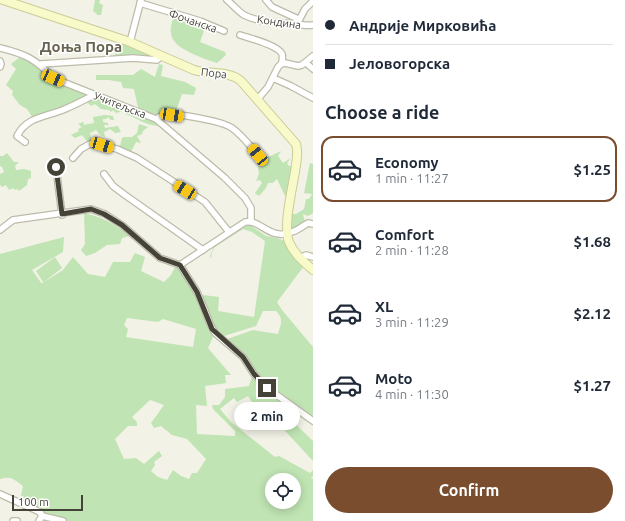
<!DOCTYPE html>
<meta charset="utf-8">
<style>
:root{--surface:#fff;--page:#f2f2f3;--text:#1f2937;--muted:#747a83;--line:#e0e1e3;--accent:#7a4d2f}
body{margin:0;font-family:Ubuntu,sans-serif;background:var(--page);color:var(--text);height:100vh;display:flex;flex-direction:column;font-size:15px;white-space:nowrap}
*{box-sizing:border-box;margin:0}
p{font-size:13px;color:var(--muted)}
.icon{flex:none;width:22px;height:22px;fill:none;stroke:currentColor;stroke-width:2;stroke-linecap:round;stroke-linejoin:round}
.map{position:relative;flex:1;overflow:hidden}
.drawer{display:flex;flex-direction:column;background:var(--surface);width:312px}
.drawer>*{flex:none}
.top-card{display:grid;align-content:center;height:88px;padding:0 12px;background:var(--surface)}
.fabs{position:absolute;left:265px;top:473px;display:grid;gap:8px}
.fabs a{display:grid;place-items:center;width:36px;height:36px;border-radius:50%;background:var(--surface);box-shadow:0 2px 10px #0003;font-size:20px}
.scale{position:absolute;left:12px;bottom:10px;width:71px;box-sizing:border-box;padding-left:4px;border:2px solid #454337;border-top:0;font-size:11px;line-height:14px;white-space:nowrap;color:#454337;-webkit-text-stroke:3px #fff;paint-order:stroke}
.end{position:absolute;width:18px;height:18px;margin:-9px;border:5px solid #454337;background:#fff;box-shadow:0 0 0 2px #fff}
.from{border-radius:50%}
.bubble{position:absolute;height:28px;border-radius:14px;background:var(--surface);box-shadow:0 2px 10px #0003;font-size:13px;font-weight:700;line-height:28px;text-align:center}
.car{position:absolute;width:12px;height:24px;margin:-12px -6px;border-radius:5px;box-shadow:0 0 3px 1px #0007;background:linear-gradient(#f5c518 24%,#345 0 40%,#f5c518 0 76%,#345 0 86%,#f5c518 0)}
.top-card b{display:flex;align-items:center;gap:14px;height:38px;font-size:15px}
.top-card b+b{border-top:1px solid var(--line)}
.top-card i{width:10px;height:10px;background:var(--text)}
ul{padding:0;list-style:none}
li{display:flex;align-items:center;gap:12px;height:66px;margin:0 8px 6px;padding:0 4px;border:2px solid transparent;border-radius:12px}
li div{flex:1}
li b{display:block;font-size:15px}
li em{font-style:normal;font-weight:700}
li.current{border-color:var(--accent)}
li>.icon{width:36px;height:36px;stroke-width:1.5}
h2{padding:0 12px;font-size:18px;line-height:48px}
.cta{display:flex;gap:8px;margin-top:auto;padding:8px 12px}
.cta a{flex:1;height:46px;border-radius:24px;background:var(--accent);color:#fff;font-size:16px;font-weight:700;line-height:46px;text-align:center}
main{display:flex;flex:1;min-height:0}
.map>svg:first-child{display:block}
</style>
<main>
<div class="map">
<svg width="313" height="521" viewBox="0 0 313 521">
<rect width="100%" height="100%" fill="#f2f2e7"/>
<g fill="#c0e4b3" fill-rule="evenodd">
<polygon points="95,0 100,0 99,3 103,5 101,15 98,15 93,11"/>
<path d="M174,16L206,25L200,42L225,52L226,55L217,63C207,60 180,50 175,42C168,34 171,24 174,16Z"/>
<polygon points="118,40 152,55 155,58 114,58"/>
<polygon points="20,57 31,63 58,82 84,94 85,98 33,118 27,109 20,105 12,95 13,91 6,85 16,69 11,64"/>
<polygon points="159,64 163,65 161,76 185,82 196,88 194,95 182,94 176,111 156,116 138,108 134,89 123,88 121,82 109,80 96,80 96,75 133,75 141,69 155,77"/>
<path d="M93,98L98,99L151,118L158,126C144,125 138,118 125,114L124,111L116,113L113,110L111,112L109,110L101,109L95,104L91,106L86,101Z"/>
<polygon points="105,115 113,116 114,120 111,120 108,117 106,119 103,119 103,122 108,123 108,125 104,125 105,128 118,126 121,132 115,133 110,129 104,132 105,137 100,135 96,130 90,133 92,143 89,144 82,135 75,138 71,135 79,131 78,129 82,127 78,124 83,122 84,123 83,125 94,123 93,117"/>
<polygon points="139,124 148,127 143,131 142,134 137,136 141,143 136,142 131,152 128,153 117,149 118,145 120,146 122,138 124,137 132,137 137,133"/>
<polygon points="281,151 278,156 283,163 291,158 287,163 289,166 293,166 289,197 285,196 277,179 273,183 268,183 266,188 259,196 255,193 262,183 260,180 256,181 259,174 258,167 262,160"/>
<polygon points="7,153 14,162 19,162 15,166 16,170 24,169 31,171 31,178 28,179 27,185 19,191 17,189 15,190 13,188 9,190 6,185 2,187 0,185 0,174 4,172 2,167 0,166 0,156 3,156"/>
<polygon points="310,163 313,164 313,213 308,216 303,214 305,223 293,230 289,223 291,214 296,214 304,209 306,199 309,199 312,194 304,193"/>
<path d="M84,213C104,218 112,222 129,236L122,238L120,244L107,245L95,253L86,256L81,250L85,244Z"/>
<path d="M250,225L266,236L277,238L285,241L304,266L277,302L282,310L313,347V420L265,386L226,342L227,339L253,330L278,334C281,324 284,319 276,311H263L256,326L224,336H220L214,329L201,296L203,295L219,297L218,311L254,317L265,241L252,232L243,229L215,247L212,252L211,259L210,256L214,246L242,226Z"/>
<path d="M64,237L63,252L32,270L42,284L43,282L36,271L55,257L62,268L44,282L63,270L73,257L88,274L105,277L113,262H130L135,253L145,257L141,271L164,282L171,275L175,267L179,268L198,299L205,318L206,325L213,337L208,348L231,375H225L226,383L205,386L207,406L196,405L197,434L235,436V431L213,409L212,405H219L225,397V389L249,386L252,376L293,409L287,416L313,441V461L263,407L258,411L248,396L237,402L234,398L220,409L231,422L275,457L279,456L310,473L313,470V476L311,478L313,479V521H41L48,517L20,500L23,486C13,479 12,476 0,479V254ZM127,318L158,322L163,319L196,329L193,347L126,337L128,329L124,325ZM150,400L164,405L151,423L154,428L161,426L172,435L187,439L206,459L197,473H192L189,479L181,476L173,470L167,480L158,477L151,471L155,465L154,462L162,456L159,451L144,464L136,458L124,459L115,439L128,426H137V422L132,417ZM272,480H294V502H272Z"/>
</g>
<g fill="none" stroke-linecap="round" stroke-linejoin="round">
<defs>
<g id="street">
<path d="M227,0C233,5 238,11 244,15C260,23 277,22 294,24C302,24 304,26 313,25"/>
<polyline points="266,0 272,7 296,18 297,24"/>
<polyline points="140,3 200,21 224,31"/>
<polyline points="297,24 305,9 313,1"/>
<path d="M240,35C249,38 278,45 282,54C283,57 282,60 282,63"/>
<polyline points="130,42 141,0"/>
<path d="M0,48C25,54 36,59 53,78L156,119L225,178L245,198L251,208V221"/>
<polyline points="0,61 1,64 0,67"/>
<polyline points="306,63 313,69"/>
<polyline points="41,64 133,58 157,60 161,56"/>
<polyline points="273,78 291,86 313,98"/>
<polyline points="257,100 268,87 278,67 281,64 285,63 298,66 302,65 313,56"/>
<path d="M156,119C159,117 161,116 165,115C177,113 222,121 232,128C242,135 250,146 258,155"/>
<path d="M25,142L17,136C27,116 47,117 65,109C75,105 84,100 94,95"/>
<polyline points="73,158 81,149 90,144 102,145 117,149 137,158 205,202 229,232"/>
<polyline points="56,167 62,215"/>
<polyline points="104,174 113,186 125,195 203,250"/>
<polyline points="0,230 13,220 91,209 105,214 122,225 160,258 180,265"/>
<polyline points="300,258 306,255 313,257"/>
<polyline points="180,265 197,292 204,308 210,324 215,333 243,357 254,374 267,388 313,421"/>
<path d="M180,265L245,222C261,219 269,241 292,232C298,230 303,226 308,223L313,224"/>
<polyline points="0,494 40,512 42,516 39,521"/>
<polyline points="42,516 63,521"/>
<polyline points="13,521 17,521"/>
</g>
<path id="secondary" d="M3,0L130,42L194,70C209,75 228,70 241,81L296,144C299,153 296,163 295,172C292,189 283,227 289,242C294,254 304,262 313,270"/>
</defs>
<use href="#street" stroke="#bdbcaa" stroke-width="8"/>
<use href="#secondary" stroke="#cbcc97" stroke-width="10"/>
<use href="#street" stroke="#fff" stroke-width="5.5"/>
<use href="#secondary" stroke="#f9fac9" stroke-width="8"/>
</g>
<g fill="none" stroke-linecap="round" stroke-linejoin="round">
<polyline stroke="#454337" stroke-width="5" points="56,167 62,214 91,209 104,214 122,225 160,258 180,265 197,292 212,329 243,357 254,374 267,388"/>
</g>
<g text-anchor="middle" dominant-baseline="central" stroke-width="3" stroke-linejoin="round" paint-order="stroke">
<g font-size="11" fill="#454337" stroke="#fff">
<text transform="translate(193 21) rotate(19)">Фочанска</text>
<text transform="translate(279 22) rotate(8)">Кондина</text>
<text transform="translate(214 73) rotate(7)">Пора</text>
<text transform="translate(120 105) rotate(21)">Учитељска</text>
</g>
<g font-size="15" font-weight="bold" fill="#67634f" stroke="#fff">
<text x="81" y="46">Доња Пора</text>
</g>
</g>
</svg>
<div class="fabs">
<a><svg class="icon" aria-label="locate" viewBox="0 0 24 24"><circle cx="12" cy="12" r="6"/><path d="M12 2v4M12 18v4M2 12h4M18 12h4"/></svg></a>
</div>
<div class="scale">100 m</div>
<i class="end from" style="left:56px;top:167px"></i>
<i class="end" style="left:267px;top:388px"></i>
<div class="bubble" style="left:234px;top:402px;width:66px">2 min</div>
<i class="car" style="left:53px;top:78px;rotate:113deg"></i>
<i class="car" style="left:172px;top:115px;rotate:99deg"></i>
<i class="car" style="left:102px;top:145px;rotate:107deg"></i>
<i class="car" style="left:258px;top:155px;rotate:321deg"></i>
<i class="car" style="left:185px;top:190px;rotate:302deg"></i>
</div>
<section class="drawer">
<div class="top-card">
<b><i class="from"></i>Андрије Мирковића</b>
<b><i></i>Јеловогорска</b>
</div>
<h2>Choose a ride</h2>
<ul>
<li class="current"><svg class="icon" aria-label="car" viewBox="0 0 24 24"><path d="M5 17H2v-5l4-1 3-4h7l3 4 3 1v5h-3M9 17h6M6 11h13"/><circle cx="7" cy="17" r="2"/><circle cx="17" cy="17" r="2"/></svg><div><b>Economy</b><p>1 min · 11:27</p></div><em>$1.25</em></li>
<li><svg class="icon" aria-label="car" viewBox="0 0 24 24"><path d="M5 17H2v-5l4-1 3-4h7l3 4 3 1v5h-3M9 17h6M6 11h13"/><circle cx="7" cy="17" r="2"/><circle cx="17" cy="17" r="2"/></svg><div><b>Comfort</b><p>2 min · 11:28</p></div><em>$1.68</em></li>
<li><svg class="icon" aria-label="car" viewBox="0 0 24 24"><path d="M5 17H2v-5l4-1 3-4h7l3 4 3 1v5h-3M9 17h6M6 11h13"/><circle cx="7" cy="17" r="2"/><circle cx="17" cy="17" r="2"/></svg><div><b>XL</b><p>3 min · 11:29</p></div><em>$2.12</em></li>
<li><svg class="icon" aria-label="car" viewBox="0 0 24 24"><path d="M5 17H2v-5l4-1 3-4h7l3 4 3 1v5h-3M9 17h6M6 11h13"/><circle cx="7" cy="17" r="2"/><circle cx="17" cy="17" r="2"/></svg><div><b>Moto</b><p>4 min · 11:30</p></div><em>$1.27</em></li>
</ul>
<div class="cta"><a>Confirm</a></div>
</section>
</main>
